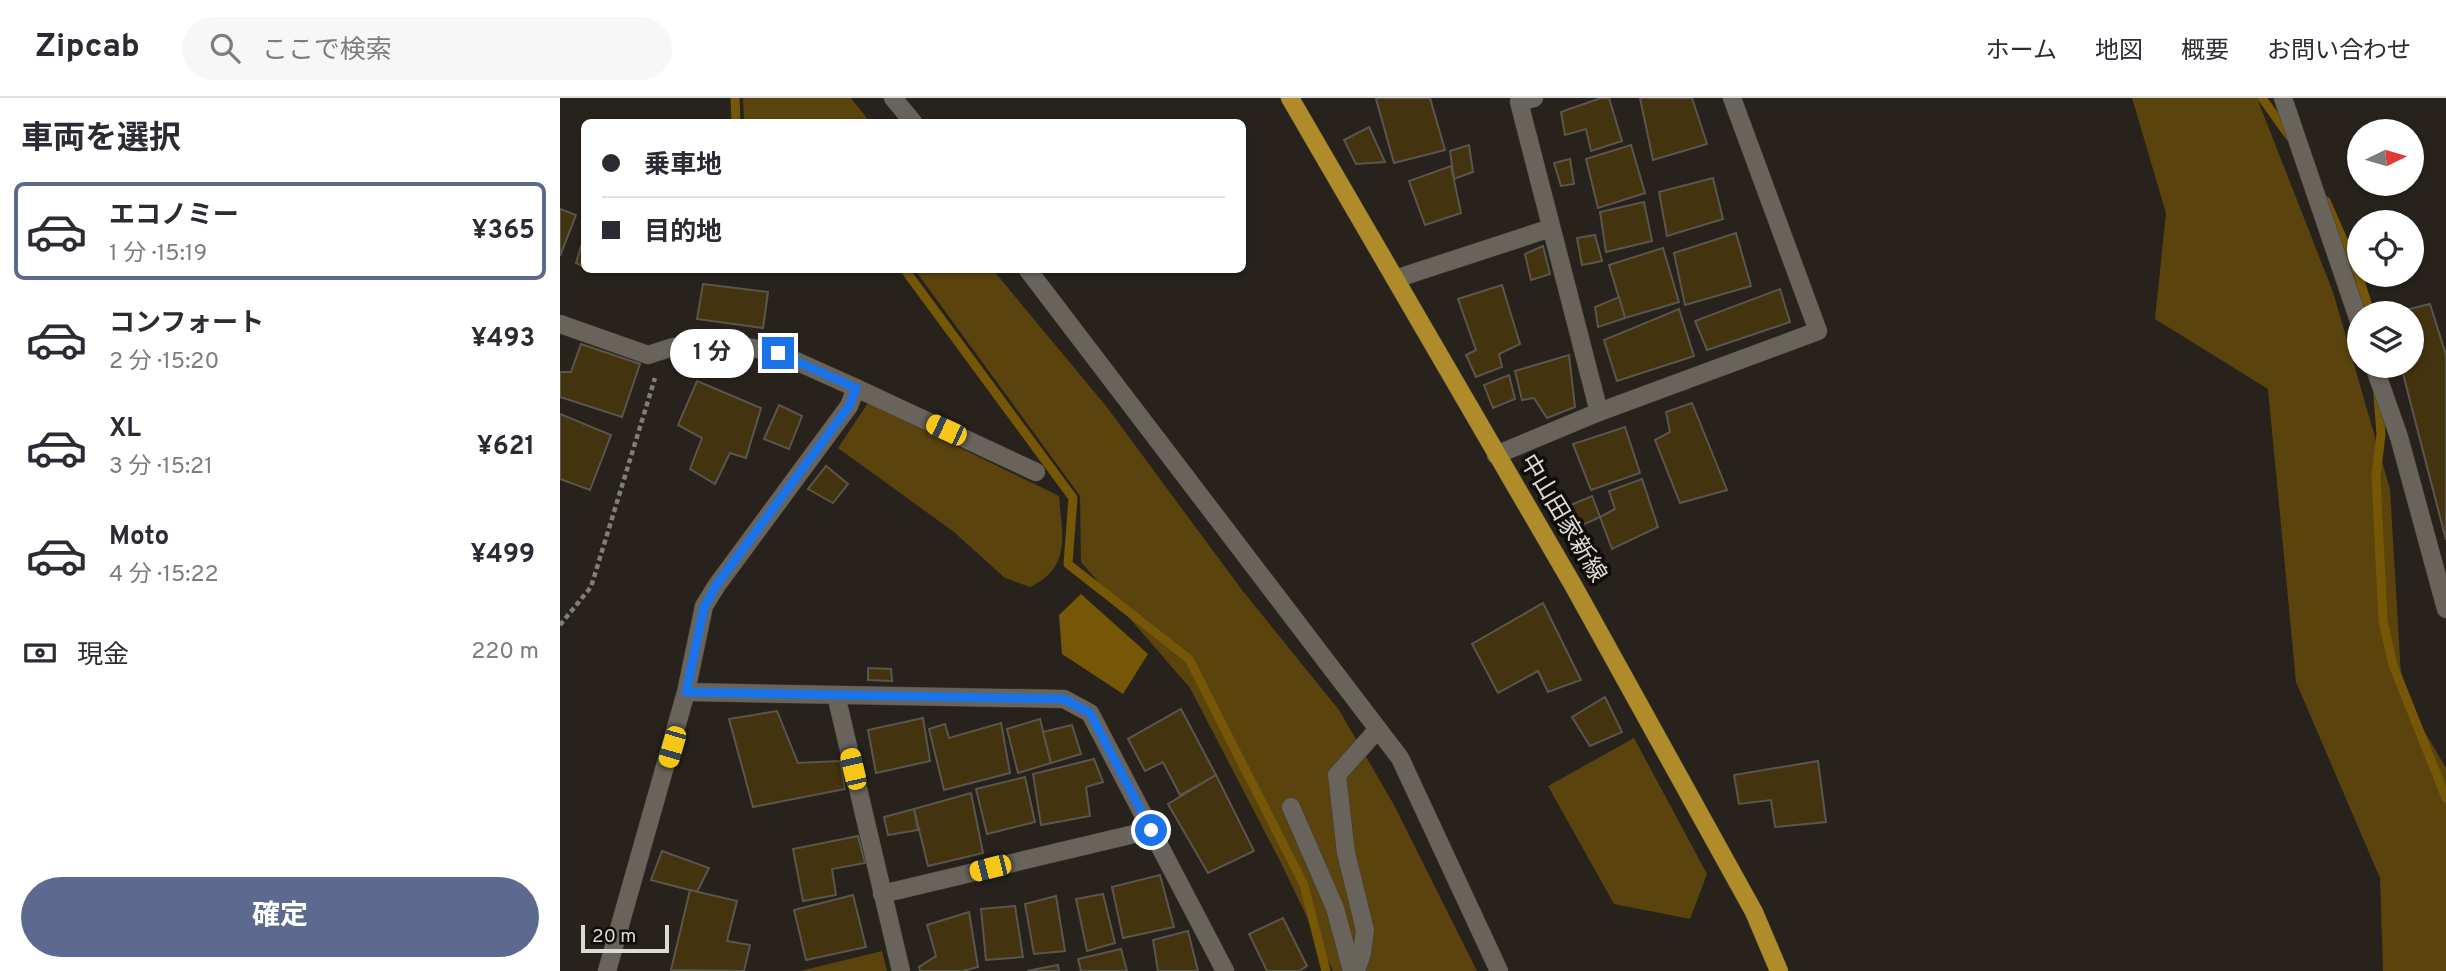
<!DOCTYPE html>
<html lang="ja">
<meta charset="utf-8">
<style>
:root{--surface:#fff;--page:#f7f7f7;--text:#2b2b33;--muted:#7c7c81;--line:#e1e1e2;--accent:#5b6a8e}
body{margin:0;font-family:Overpass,"Noto Sans JP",sans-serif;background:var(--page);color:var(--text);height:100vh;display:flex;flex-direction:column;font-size:26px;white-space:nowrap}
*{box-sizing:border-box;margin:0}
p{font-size:23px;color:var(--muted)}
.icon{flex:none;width:38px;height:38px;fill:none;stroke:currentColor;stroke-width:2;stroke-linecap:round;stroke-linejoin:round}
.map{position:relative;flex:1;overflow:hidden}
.sheet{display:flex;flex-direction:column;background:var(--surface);width:560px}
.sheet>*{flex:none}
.guide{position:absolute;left:21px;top:21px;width:665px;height:154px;border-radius:10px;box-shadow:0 2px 5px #0004;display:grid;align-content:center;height:154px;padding:0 21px;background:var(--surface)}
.needle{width:46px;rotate:85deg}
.fabs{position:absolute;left:1787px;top:21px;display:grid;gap:14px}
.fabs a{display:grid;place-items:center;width:77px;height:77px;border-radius:50%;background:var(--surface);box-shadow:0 2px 5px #0004;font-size:35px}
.scale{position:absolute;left:21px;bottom:18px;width:88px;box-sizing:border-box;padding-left:7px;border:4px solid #dedbd6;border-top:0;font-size:19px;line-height:24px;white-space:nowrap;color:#dedbd6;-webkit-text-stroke:5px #0e0d09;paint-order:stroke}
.end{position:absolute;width:32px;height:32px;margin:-16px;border:9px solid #1a73e8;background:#fff;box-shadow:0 0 0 4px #fff}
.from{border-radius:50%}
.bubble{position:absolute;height:49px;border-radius:24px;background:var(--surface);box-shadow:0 2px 5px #0004;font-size:23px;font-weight:700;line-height:49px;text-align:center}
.car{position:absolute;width:21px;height:42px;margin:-21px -10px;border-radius:9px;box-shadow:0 0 5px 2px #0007;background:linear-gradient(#f5c518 24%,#345 0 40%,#f5c518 0 76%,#345 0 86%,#f5c518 0)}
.guide b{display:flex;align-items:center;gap:24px;height:66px;font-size:26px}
.guide b+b{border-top:2px solid var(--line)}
.guide i{width:18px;height:18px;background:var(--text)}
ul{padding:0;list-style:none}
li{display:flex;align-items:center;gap:21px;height:98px;margin:0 14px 10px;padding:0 7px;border:4px solid transparent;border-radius:10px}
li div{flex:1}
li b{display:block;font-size:26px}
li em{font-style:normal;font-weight:700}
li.current{border-color:var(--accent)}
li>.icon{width:63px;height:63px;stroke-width:1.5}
h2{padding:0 21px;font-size:32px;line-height:84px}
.pay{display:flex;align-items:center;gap:18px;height:77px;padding:0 21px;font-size:26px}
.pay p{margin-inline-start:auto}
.primary-button{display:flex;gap:14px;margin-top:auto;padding:14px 21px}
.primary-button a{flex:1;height:80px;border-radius:42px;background:var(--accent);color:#fff;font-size:28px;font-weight:700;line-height:80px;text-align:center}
header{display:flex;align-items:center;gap:42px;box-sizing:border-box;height:98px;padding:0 35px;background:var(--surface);border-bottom:2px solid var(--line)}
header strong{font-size:33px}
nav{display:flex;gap:38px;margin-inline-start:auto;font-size:24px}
.search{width:490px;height:63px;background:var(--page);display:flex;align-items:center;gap:18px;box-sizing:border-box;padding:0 24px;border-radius:38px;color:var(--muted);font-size:26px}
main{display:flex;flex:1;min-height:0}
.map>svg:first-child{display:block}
</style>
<header>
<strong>Zipcab</strong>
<div class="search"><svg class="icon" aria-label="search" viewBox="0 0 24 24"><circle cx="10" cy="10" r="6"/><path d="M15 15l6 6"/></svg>ここで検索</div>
<nav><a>ホーム</a><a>地図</a><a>概要</a><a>お問い合わせ</a></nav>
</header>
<main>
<section class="sheet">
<h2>車両を選択</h2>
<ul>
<li class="current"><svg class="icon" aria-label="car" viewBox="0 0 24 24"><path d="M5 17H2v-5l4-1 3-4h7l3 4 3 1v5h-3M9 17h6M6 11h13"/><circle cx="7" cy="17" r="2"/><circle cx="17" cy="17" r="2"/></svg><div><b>エコノミー</b><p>1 分 · 15:19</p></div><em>¥365</em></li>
<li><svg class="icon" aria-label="car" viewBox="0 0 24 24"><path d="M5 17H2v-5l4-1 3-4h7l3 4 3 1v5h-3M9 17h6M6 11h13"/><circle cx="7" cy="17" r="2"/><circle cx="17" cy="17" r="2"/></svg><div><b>コンフォート</b><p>2 分 · 15:20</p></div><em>¥493</em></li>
<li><svg class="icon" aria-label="car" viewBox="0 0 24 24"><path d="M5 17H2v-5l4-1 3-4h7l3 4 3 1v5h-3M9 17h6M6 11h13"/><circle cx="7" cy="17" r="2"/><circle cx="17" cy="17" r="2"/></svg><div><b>XL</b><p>3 分 · 15:21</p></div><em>¥621</em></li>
<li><svg class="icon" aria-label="car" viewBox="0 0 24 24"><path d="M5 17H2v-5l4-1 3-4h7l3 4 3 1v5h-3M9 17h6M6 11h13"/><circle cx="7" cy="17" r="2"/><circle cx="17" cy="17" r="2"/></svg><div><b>Moto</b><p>4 分 · 15:22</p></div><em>¥499</em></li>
</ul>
<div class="pay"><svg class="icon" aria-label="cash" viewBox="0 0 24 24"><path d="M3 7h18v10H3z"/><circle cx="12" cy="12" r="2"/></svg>現金<p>220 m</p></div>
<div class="primary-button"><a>確定</a></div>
</section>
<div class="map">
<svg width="1886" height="873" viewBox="0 0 1886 873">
<rect width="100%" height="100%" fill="#27231c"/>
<g fill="#5a430d">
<polygon points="183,0 291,0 310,24 184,24"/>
<polygon points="1572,0 1697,0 1773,194 1830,391 1842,595 1886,670 1886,873 1823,873 1820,780 1736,584 1708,291 1595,221 1606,115"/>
<polygon points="355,172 433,172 546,308 682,492 779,612 834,707 917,873 773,873 721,765 630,590 521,464 520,398"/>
<path d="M308,305L499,398C502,437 512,469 470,489L445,480L394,434L278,350Z"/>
<polygon points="1074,640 1147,776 1130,821 1054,806 988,688"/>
<polygon points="322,853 327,873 240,873"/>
</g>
<polygon fill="#755707" points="521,496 588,556 563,596 502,556 499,517"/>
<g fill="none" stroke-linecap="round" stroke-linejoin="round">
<g stroke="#755707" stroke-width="9">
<polyline points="175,0 176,24"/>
<polyline points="1702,0 1730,39"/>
<polyline points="1766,103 1798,176 1810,215"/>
<polyline points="345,172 513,400 508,466 629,561 744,787 766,873"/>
<polyline points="1818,297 1821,337 1816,378 1823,523 1833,567 1886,700"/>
</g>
</g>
<g fill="#43330e" stroke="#5a554d" stroke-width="2">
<polygon points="820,0 870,0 885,52 834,65 816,1"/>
<polygon points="1041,0 1049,0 1062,43 1031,53 1026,31 1005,37 1001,14"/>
<polygon points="1080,0 1132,0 1147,46 1093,62"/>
<polygon points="809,29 825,64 796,66 784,42"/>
<polygon points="909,47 913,74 894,81 890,53"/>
<polygon points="1071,47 1085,95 1038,110 1026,61"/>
<polygon points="1010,61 1014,86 1001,88 994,65"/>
<polygon points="891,68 901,115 865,127 849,83"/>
<polygon points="1153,80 1163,121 1107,138 1099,94"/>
<polygon points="1084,104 1092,143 1046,154 1040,114"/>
<polygon points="0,111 16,117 0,158"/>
<polygon points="1176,135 1191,188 1125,207 1114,155"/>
<polygon points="1035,137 1042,163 1022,167 1017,140"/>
<polygon points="24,139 24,169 16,165"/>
<polygon points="983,148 990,176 971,182 965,156"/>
<polygon points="1103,150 1119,204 1065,220 1049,167"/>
<polygon points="143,186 208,194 203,230 137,221"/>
<polygon points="942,187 960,246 939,256 942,269 916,279 906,257 916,252 898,201"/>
<polygon points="1220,191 1230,224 1147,252 1135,223"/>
<polygon points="1059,199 1065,220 1038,229 1035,209"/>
<polygon points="1870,206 1886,257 1886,442 1841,268 1852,268 1852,215 1833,215"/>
<polygon points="1119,211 1134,258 1057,283 1044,242"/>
<polygon points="21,246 80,266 62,319 0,299 0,274 11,274"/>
<polygon points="1009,257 1015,309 987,320 974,300 962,302 955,273"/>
<polygon points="949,277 955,301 933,310 924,287"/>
<polygon points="137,283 201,310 186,360 170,355 155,386 130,371 142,340 118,327"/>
<polygon points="1132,305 1167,392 1120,405 1095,342 1110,334 1106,314"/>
<polygon points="219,307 242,318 229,351 204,341"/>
<polygon points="0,316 51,337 30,392 0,381"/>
<polygon points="1065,329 1080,375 1031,392 1013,346"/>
<polygon points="266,368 288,386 273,405 248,391"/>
<polygon points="1082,381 1098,429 1052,451 1040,419 1055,411 1049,393"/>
<polygon points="1032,398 1040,419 1016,430 1006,409"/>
<polygon points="983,505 1021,582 988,594 978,573 938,595 912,546"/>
<polygon points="308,570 331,571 332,583 308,582"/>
<polygon points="1045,599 1062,634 1030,648 1012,619"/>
<polygon points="621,611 656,677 620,697 603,664 585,673 568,641"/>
<polygon points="217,613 238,665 280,663 285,691 193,709 169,621"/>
<polygon points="363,620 370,663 316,675 308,632"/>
<polygon points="480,621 491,665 458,675 447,631"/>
<polygon points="441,625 450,675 384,692 369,631 385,626 389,640"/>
<polygon points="512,627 521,656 491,665 483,634"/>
<polygon points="534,661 543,684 526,689 530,718 481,727 473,676"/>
<polygon points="1258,663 1266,724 1215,729 1211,702 1179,706 1174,677"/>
<polygon points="656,677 694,753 648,775 608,706"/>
<polygon points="465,679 475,724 427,736 416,691"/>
<polygon points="411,695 423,755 368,768 354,711"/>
<polygon points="354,711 358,732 328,737 324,719"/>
<polygon points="298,738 305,765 272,771 276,797 243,803 233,751"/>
<polygon points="102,753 149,770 137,794 91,782"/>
<polygon points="600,777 614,829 563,840 552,789"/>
<polygon points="130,792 177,803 167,843 190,847 184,873 111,872"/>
<polygon points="543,796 555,845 527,853 516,801"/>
<polygon points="293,797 306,849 246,862 234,812"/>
<polygon points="496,798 505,853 474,856 465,806"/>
<polygon points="455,808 463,859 426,862 421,811"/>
<polygon points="409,814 418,869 403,873 360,873 359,869 376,858 367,827"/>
<polygon points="723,820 747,868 739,873 707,873 689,836"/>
<polygon points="628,833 638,873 598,873 593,842"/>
<polygon points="561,851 567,873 521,873 518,861"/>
<polygon points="498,867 499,873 467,873"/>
</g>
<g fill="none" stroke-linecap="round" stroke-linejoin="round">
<defs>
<g id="minor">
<polyline points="333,0 353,24"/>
<polyline points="974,0 959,4 1039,314"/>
<polyline points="1723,0 1799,223"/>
<polyline points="468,172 840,660 939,873"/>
<polyline points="835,181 991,130"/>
<polyline points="0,226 88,257 113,249 152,242 218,255 296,290 289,308 157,487 144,508 126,594 47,873"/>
<polyline points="1814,268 1839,339 1886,511"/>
<polyline points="296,290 476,374"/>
<polyline points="936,357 1039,314 1258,233 1172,0"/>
<polyline points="126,594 504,601 530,615 665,873"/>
<polyline points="276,597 341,873"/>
<polyline points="731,709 775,810 792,873"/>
<polyline points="322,796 591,732"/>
<polyline points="796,873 802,855 805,832 786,755 777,677 818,631"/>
</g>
<polyline id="major" points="730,0 1013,487 1194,814 1219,873"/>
</defs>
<use href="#minor" stroke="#413e38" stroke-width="19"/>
<use href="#major" stroke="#413e38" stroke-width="19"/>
<polyline stroke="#817d77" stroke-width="4.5" stroke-dasharray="5 3.5" stroke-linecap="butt" points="0,527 31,489 95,280"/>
<use href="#minor" stroke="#68645b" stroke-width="18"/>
<use href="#major" stroke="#af8c29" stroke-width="18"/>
</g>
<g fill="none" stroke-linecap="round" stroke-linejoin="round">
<polyline stroke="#1a73e8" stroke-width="9" points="218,255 296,290 289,308 157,486 144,509 126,594 504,601 530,615 591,732"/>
</g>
<g text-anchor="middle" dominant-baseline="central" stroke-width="7" stroke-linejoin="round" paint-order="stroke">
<g font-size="24" fill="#dedbd6" stroke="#0e0d09">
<text transform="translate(1002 421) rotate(59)">中山田家新線</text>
</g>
</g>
</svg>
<div class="fabs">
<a><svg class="needle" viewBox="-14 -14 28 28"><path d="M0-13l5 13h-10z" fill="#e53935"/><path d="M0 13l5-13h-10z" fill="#7c7c81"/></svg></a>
<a><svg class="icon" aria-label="locate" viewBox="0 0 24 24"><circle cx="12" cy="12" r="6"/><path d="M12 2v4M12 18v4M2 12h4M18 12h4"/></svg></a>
<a><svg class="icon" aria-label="layers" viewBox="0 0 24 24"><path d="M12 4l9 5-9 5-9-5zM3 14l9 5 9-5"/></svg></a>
</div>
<div class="scale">20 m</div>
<i class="end from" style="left:591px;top:732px"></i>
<i class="end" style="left:218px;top:255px"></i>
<div class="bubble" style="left:110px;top:231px;width:84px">1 分</div>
<i class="car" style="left:386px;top:332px;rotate:295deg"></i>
<i class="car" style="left:112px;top:649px;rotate:196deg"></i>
<i class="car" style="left:293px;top:671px;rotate:347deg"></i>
<i class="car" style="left:430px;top:770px;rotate:256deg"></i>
<div class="guide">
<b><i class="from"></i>乗車地</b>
<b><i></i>目的地</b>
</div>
</div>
</main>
